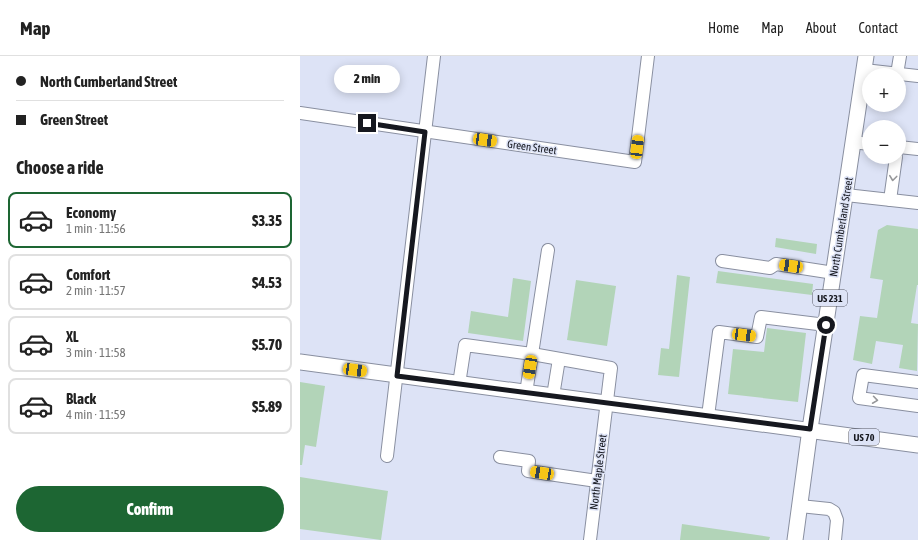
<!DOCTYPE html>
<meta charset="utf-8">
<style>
:root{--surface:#fff;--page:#f6f6f6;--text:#222;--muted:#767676;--line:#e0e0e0;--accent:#1d6633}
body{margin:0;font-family:"Asap Condensed",sans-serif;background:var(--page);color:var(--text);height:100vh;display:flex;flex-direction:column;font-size:15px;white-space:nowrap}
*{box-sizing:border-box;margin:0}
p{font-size:13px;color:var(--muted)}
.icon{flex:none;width:22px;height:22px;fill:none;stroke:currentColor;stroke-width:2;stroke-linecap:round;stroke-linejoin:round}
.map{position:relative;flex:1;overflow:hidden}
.details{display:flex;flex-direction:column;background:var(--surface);width:300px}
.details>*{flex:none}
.top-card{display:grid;align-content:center;height:88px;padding:0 16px;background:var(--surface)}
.buttons{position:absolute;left:562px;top:12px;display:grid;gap:8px}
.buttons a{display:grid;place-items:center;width:44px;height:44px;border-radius:50%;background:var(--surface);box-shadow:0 2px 10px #0003;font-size:20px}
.end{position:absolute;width:18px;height:18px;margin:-9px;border:5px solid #16181f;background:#fff;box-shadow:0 0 0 2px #fff}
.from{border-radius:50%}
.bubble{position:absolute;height:28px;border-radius:14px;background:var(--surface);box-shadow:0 2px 10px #0003;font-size:13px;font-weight:800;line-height:28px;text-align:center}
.car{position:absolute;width:12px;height:24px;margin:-12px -6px;border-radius:5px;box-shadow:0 0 3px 1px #0007;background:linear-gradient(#f5c518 24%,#345 0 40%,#f5c518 0 76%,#345 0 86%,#f5c518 0)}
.top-card b{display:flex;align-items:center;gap:14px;height:38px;font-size:15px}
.top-card b+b{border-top:1px solid var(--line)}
.top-card i{width:10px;height:10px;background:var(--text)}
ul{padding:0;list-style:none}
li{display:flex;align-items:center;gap:12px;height:56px;margin:0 8px 6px;padding:0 8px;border:2px solid var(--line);border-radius:8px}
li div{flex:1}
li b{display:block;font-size:15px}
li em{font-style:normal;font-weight:800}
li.on{border-color:var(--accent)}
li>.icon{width:36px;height:36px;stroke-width:1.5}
h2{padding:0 16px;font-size:18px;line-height:48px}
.button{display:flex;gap:8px;margin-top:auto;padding:8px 16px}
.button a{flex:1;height:46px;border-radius:24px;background:var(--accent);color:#fff;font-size:16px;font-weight:800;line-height:46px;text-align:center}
header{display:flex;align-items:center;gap:24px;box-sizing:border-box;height:56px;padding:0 20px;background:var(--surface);border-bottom:1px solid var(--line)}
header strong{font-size:19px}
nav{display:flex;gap:22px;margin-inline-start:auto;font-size:14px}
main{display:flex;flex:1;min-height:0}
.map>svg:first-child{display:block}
</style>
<header>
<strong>Map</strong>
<nav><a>Home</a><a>Map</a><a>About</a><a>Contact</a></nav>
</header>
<main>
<section class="details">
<div class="top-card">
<b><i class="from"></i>North Cumberland Street</b>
<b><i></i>Green Street</b>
</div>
<h2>Choose a ride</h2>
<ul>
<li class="on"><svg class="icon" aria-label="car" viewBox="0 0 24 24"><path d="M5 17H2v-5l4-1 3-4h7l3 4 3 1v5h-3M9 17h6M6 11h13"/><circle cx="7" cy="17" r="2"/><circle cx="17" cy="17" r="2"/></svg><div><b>Economy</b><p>1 min · 11:56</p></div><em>$3.35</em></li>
<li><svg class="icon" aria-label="car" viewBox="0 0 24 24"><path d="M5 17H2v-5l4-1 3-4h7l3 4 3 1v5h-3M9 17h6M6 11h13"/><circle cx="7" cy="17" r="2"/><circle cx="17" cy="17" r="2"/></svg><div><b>Comfort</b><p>2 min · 11:57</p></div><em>$4.53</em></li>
<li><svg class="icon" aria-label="car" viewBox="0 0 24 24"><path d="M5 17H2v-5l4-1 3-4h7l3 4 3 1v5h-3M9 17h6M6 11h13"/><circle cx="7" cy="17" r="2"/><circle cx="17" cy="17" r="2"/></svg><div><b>XL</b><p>3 min · 11:58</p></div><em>$5.70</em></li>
<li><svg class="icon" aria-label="car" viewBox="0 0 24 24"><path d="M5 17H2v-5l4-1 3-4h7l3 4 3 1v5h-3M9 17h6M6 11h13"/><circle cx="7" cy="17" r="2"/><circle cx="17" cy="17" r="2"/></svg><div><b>Black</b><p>4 min · 11:59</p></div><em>$5.89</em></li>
</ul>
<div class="button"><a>Confirm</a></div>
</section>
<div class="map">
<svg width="618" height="484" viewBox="0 0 618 484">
<rect width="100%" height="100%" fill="#dde3f6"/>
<g fill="#b2d4b8">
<polygon points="587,169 618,173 618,229 617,229 611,267 618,268 617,315 599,312 603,289 576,285 572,308 553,304 560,260 577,262 583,224 570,222 578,174"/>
<polygon points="476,182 517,188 516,198 475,191"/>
<polygon points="418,215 513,228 512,239 416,227"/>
<polygon points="377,219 390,221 379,321 358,319 361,292 369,293"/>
<polygon points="213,222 231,225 223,285 168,277 171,255 208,261"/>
<polygon points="276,224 316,230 307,290 267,284"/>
<polygon points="467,272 506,277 498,346 428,338 433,293 464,296"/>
<polygon points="0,326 25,330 16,391 5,389 2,409 0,409"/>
<polygon points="0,421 88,435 81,484 0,473"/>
<polygon points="382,468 470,481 469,484 380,484"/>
</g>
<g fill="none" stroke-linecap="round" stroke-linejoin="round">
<defs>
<g id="minor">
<polyline points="564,14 618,20"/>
<polyline points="597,18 600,0"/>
<polyline points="0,57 335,106 348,0"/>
<polyline points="553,86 569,88"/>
<polyline points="599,91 618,93"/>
<polyline points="546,139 618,147"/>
<polyline points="590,144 596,101"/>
<polyline points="422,205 470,212 476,208 534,217"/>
<polyline points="618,326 563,319 559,342 618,350"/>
<polyline points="159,328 165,289 232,298 311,312 290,484"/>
<polyline points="226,337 248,194"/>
<polyline points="253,340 259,303"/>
<polyline points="408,360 419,276 457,281 461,261 526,269"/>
<polyline points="87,400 134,0"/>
<polyline points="200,401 229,405 228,415 297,425"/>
<polyline points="500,450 529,453 534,456 537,464 535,484"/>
</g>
<g id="major">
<polyline points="0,306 618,389"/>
<polyline points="495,484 510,373 566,0"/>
</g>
</defs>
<use href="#minor" stroke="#898fa0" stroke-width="14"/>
<use href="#major" stroke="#898fa0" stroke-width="17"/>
<use href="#minor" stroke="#fff" stroke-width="12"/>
<use href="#major" stroke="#fff" stroke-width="15"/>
</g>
<defs><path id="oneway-chevron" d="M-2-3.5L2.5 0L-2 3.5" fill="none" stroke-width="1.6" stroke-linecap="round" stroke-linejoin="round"/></defs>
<g stroke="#96979a">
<use href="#oneway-chevron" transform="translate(593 122) rotate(97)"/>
<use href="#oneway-chevron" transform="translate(575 344) rotate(8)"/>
</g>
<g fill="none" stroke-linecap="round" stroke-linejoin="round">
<polyline stroke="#16181f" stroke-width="5" points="67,67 125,76 97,320 510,373 526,269"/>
</g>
<g text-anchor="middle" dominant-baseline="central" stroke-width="3" stroke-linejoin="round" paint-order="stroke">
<g fill="#dde3f6" stroke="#525560" stroke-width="1">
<rect x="513" y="234" width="34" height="16" rx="3"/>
<rect x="549" y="373" width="30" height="16" rx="3"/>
</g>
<g font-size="10" font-weight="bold" fill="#16181f">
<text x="530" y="242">US 231</text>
<text x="564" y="381">US 70</text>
</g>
<g font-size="11" fill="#16181f" stroke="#dde3f6">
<text transform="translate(232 91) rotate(8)">Green Street</text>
<text transform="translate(541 171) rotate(-81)">North Cumberland Street</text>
<text transform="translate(298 416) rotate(-83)">North Maple Street</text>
</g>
</g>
</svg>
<div class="buttons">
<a>+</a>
<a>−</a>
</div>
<i class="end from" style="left:526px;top:269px"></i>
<i class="end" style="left:67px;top:67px"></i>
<div class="bubble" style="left:34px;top:9px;width:66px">2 min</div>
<i class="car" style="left:185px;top:84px;rotate:98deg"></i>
<i class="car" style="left:337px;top:91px;rotate:7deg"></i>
<i class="car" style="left:491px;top:210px;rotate:278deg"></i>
<i class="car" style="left:444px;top:279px;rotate:97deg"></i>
<i class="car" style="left:230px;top:311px;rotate:189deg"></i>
<i class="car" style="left:55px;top:314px;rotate:98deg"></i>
<i class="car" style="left:242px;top:417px;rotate:279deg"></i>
</div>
</main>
